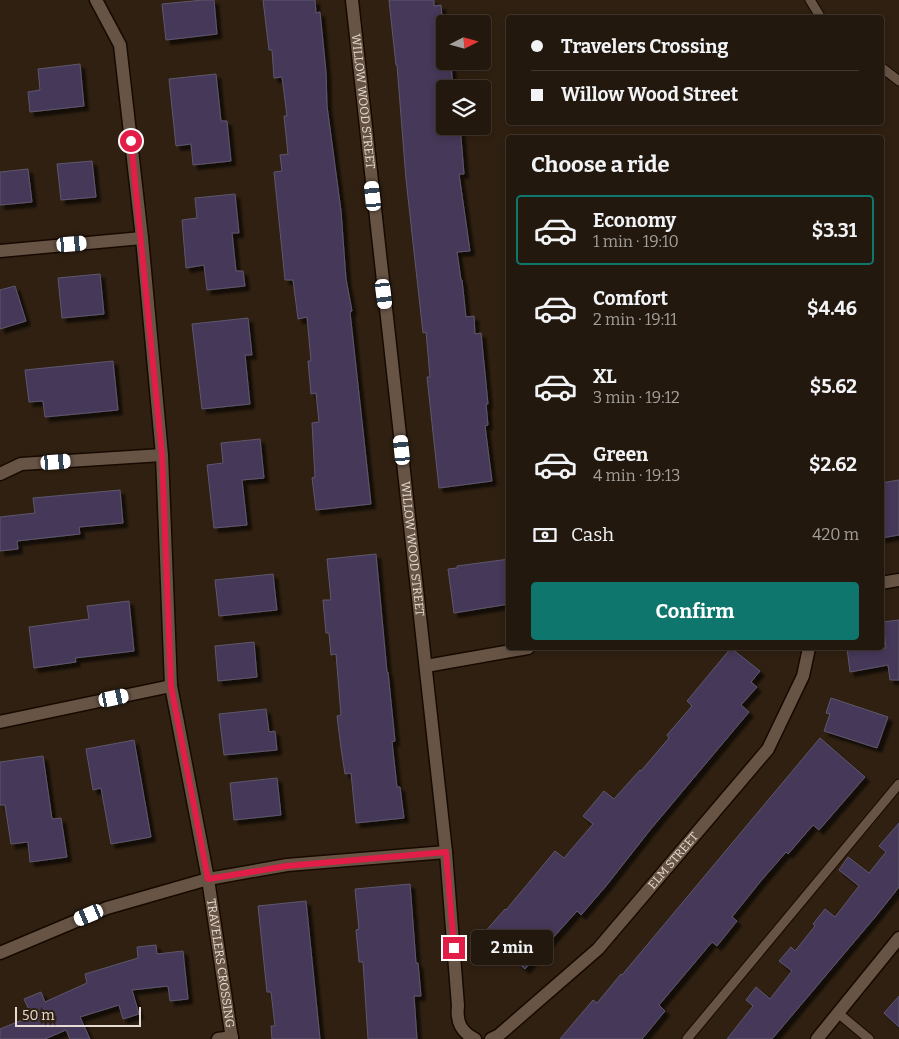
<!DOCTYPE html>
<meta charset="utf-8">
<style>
:root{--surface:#23180d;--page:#2f251b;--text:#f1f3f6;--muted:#a3a09d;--line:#40372e;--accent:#0f766e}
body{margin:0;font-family:Bitter,serif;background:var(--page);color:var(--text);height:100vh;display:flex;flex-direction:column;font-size:19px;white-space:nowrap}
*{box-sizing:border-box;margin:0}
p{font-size:16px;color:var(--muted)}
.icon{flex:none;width:28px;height:28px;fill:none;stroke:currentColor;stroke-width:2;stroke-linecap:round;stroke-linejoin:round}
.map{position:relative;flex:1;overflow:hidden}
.sheet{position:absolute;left:506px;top:135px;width:378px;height:515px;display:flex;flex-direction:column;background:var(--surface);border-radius:5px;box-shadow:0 2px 8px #0003,0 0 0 1px var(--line)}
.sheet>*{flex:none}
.hud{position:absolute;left:506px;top:15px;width:378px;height:110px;border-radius:5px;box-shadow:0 2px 8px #0003,0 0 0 1px var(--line);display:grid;align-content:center;height:110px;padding:0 25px;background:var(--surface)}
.needle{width:32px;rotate:84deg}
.tools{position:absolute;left:436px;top:15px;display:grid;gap:10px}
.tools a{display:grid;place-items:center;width:55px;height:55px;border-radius:5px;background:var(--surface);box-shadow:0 2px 8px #0003,0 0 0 1px var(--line);font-size:25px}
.scale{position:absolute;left:15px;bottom:12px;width:126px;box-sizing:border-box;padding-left:5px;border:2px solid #e7dcd3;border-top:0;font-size:14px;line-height:18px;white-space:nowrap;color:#e7dcd3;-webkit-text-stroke:4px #2f2011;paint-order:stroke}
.end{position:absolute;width:22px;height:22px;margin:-11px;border:6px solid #e11d48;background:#fff;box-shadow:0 0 0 2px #fff}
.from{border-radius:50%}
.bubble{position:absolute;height:35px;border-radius:5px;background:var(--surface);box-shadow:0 2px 8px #0003,0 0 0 1px var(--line);font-size:16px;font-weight:700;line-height:35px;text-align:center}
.car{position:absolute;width:15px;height:30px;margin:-15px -8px;border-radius:6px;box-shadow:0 0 4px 1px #0007;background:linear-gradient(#fff 24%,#345 0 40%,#fff 0 76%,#345 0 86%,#fff 0)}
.hud b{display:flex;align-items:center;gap:18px;height:48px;font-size:19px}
.hud b+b{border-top:1px solid var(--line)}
.hud i{width:12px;height:12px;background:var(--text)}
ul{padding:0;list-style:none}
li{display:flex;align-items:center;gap:15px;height:70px;margin:0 10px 8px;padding:0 15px;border:2px solid transparent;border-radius:5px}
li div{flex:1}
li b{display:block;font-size:19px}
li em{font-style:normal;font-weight:700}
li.selected{border-color:var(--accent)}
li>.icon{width:45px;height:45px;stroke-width:1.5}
h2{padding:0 25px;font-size:22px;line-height:60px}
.pay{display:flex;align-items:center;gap:12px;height:55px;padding:0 25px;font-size:19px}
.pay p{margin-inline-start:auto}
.action{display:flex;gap:10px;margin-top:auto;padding:10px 25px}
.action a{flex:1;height:58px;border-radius:5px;background:var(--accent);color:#fff;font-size:20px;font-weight:700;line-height:58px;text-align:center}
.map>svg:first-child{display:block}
</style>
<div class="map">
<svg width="899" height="1039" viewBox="0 0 899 1039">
<defs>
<filter id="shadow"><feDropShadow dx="4.5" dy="4.5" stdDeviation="1" flood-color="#0009"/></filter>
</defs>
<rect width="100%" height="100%" fill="#2f2011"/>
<g fill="#443859" stroke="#5e576c" filter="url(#shadow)">
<polygon points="203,0 214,0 217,34 166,40 162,4"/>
<polygon points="263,0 315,0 316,13 320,12 326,72 327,106 341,211 346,279 352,311 350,312 371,504 316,510 312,478 315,477 312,423 319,422 316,393 311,394 308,361 311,361 307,317 298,319 293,280 285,280 274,172 282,171 280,155 288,154 284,116 287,116 282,77 274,78 272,50 269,50"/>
<polygon points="389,0 434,0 434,6 441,5 443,28 445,28 445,66 451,65 453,89 445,89 445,126 460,126 464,174 459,174 470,251 457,252 461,280 462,280 466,317 474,316 475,334 481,333 488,404 486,404 488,425 485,426 492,481 439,488 427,377 430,377 426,332 423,333 406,179 397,65 396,65"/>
<polygon points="80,64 84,106 30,112 28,92 40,90 38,69"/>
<polygon points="216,74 221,121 227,121 231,161 193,165 191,144 176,146 169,79"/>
<polygon points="92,161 96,197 61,200 57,164"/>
<polygon points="28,169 32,202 0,205 0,172"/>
<polygon points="235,194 239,233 232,233 236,271 243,271 245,286 207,290 204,265 186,268 182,220 197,218 195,198"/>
<polygon points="100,274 104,314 62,318 58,278"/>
<polygon points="15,286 26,321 0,329 0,290"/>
<polygon points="248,318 252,355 245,355 250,404 202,409 192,324"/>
<polygon points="113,361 118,410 45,417 43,401 29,402 25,370"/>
<polygon points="260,439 264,478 242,480 247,525 214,528 207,465 223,463 221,443"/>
<polygon points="899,480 899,535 881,538 881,483"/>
<polygon points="120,490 123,523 79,527 80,534 17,541 18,549 0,551 0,517 35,513 33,498"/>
<polygon points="376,554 387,672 388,672 395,741 392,742 397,787 400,787 404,818 356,823 351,773 345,774 341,748 337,716 341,715 336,654 331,655 329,633 326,633 323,600 331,600 327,559"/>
<polygon points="509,559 509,604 454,613 448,569 457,568 457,566"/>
<polygon points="273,574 277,610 219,616 215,580"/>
<polygon points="129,601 134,651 75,658 76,662 34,668 29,627 89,619 87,606"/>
<polygon points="899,620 899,680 890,680 888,665 850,672 847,648 886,648 883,622"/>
<polygon points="254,642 257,677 218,681 215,646"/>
<polygon points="731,648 760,671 751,682 757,687 741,705 749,712 650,830 606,886 581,915 577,911 525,969 484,933 505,909 506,910 555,851 564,858 593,824 583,816 604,791 614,799 640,770 641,771 669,738 667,735 692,706 687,701"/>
<polygon points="831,698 888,717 877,748 824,731 830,714 826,713"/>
<polygon points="266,709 269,732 275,731 277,750 224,755 219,714"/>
<polygon points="820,738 865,777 819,830 813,825 788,854 786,852 760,882 732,917 737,921 717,946 712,942 659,1005 665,1011 642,1039 560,1039 593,1000 597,1003 621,974 622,975"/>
<polygon points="134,740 151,837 111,844 101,788 93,790 86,749"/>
<polygon points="43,756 52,819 61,818 67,857 30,862 28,842 11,844 5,805 0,805 0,762"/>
<polygon points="277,778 281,815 234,820 230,783"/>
<polygon points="899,823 899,887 876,916 772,1039 727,1039 753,1006 746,1000 756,987 770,999 792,971 779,961 791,947 795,951 815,926 813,924 825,909 835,917 859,886 839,870 848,857 869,873 886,852 879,846"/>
<polygon points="410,884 416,963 418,963 421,996 414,996 417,1039 368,1039 363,962 359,962 356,930 359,929 355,889"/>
<polygon points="306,901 320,1039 272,1039 271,1026 275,1026 271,992 267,992 258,906"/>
<polygon points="156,945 157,954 183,951 188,999 170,1001 168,986 132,990 139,1014 123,1019 119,1005 80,1017 90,1039 70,1039 66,1030 45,1039 0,1039 0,1029 32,1016 24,999 41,992 45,1002 87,983 85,974 138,958 137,947"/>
<polygon points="899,996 899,1027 884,1013"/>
</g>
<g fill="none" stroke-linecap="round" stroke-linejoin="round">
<defs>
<g id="lane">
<polyline points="810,0 821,18"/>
<polyline points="881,67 899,81"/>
<polyline points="838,1013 869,1039"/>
<polyline points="687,1039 899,784"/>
</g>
<g id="street">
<path id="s1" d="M96,0L120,45L142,238L162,455L171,686L208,879L232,1039"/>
<path id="s2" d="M352,0L446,852L458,1006C456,1022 461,1032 475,1039"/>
<polyline points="0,251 142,238"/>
<polyline points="0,474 21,464 162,455"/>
<polyline points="881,583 899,580"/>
<polyline points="426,666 528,648"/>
<polyline points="0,722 171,686"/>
<polyline points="0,953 107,908 208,879 287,865 446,852"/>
<polyline points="218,1039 232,1037"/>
<path id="s3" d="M491,1039L499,1035L598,949L768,749L803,676L809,648"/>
<polyline points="817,1039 899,938"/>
</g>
</defs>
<use href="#lane" stroke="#170900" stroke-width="11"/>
<use href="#street" stroke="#170900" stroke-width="15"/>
<use href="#lane" stroke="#675445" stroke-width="9"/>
<use href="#street" stroke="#675445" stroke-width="12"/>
</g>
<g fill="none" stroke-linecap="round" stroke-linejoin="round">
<polyline stroke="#e11d48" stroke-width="6" points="131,141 162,455 171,686 208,879 287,866 446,852 454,948"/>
</g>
<g text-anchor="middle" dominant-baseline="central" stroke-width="4" stroke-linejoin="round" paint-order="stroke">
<g font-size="12" fill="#e7dcd3" stroke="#2f2011">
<text stroke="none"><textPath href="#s2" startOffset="102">WILLOW WOOD STREET</textPath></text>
<text stroke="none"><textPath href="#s2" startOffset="552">WILLOW WOOD STREET</textPath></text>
<text stroke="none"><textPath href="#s3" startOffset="256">ELM STREET</textPath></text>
<text stroke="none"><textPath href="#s1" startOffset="976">TRAVELERS CROSSING</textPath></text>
</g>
</g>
</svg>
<div class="tools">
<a><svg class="needle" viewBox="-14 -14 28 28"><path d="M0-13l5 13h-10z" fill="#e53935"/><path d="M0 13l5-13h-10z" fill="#a3a09d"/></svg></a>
<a><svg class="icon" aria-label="layers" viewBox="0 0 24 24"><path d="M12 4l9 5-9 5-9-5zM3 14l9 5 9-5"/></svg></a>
</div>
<div class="scale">50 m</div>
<i class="end from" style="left:131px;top:141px"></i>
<i class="end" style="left:454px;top:948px"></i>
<div class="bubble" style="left:471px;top:930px;width:82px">2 min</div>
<i class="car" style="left:373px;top:196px;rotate:354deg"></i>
<i class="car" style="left:72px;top:244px;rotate:85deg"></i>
<i class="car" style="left:384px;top:294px;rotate:173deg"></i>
<i class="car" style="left:402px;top:450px;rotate:354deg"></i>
<i class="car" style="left:56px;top:462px;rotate:86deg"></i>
<i class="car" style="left:114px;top:698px;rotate:78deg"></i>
<i class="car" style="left:89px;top:915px;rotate:247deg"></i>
<div class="hud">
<b><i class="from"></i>Travelers Crossing</b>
<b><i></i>Willow Wood Street</b>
</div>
<section class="sheet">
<h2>Choose a ride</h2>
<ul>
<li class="selected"><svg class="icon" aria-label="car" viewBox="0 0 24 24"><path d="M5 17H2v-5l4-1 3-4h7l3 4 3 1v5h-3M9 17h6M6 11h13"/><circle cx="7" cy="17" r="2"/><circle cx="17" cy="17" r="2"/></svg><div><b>Economy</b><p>1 min · 19:10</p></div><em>$3.31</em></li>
<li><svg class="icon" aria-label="car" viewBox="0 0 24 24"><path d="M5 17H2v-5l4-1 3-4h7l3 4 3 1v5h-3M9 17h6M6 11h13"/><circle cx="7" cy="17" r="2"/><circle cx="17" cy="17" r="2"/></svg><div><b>Comfort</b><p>2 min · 19:11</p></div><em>$4.46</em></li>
<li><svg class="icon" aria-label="car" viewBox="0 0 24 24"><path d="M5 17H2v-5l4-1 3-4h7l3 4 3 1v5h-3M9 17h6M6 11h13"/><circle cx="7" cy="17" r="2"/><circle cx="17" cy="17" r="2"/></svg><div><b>XL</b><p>3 min · 19:12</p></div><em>$5.62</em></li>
<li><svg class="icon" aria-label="car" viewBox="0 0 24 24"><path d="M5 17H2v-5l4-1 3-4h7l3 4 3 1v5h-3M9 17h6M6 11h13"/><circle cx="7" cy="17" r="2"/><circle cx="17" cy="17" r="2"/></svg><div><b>Green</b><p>4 min · 19:13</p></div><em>$2.62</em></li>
</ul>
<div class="pay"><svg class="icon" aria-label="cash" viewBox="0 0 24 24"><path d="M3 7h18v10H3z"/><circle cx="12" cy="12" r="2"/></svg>Cash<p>420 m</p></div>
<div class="action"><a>Confirm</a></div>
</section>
</div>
